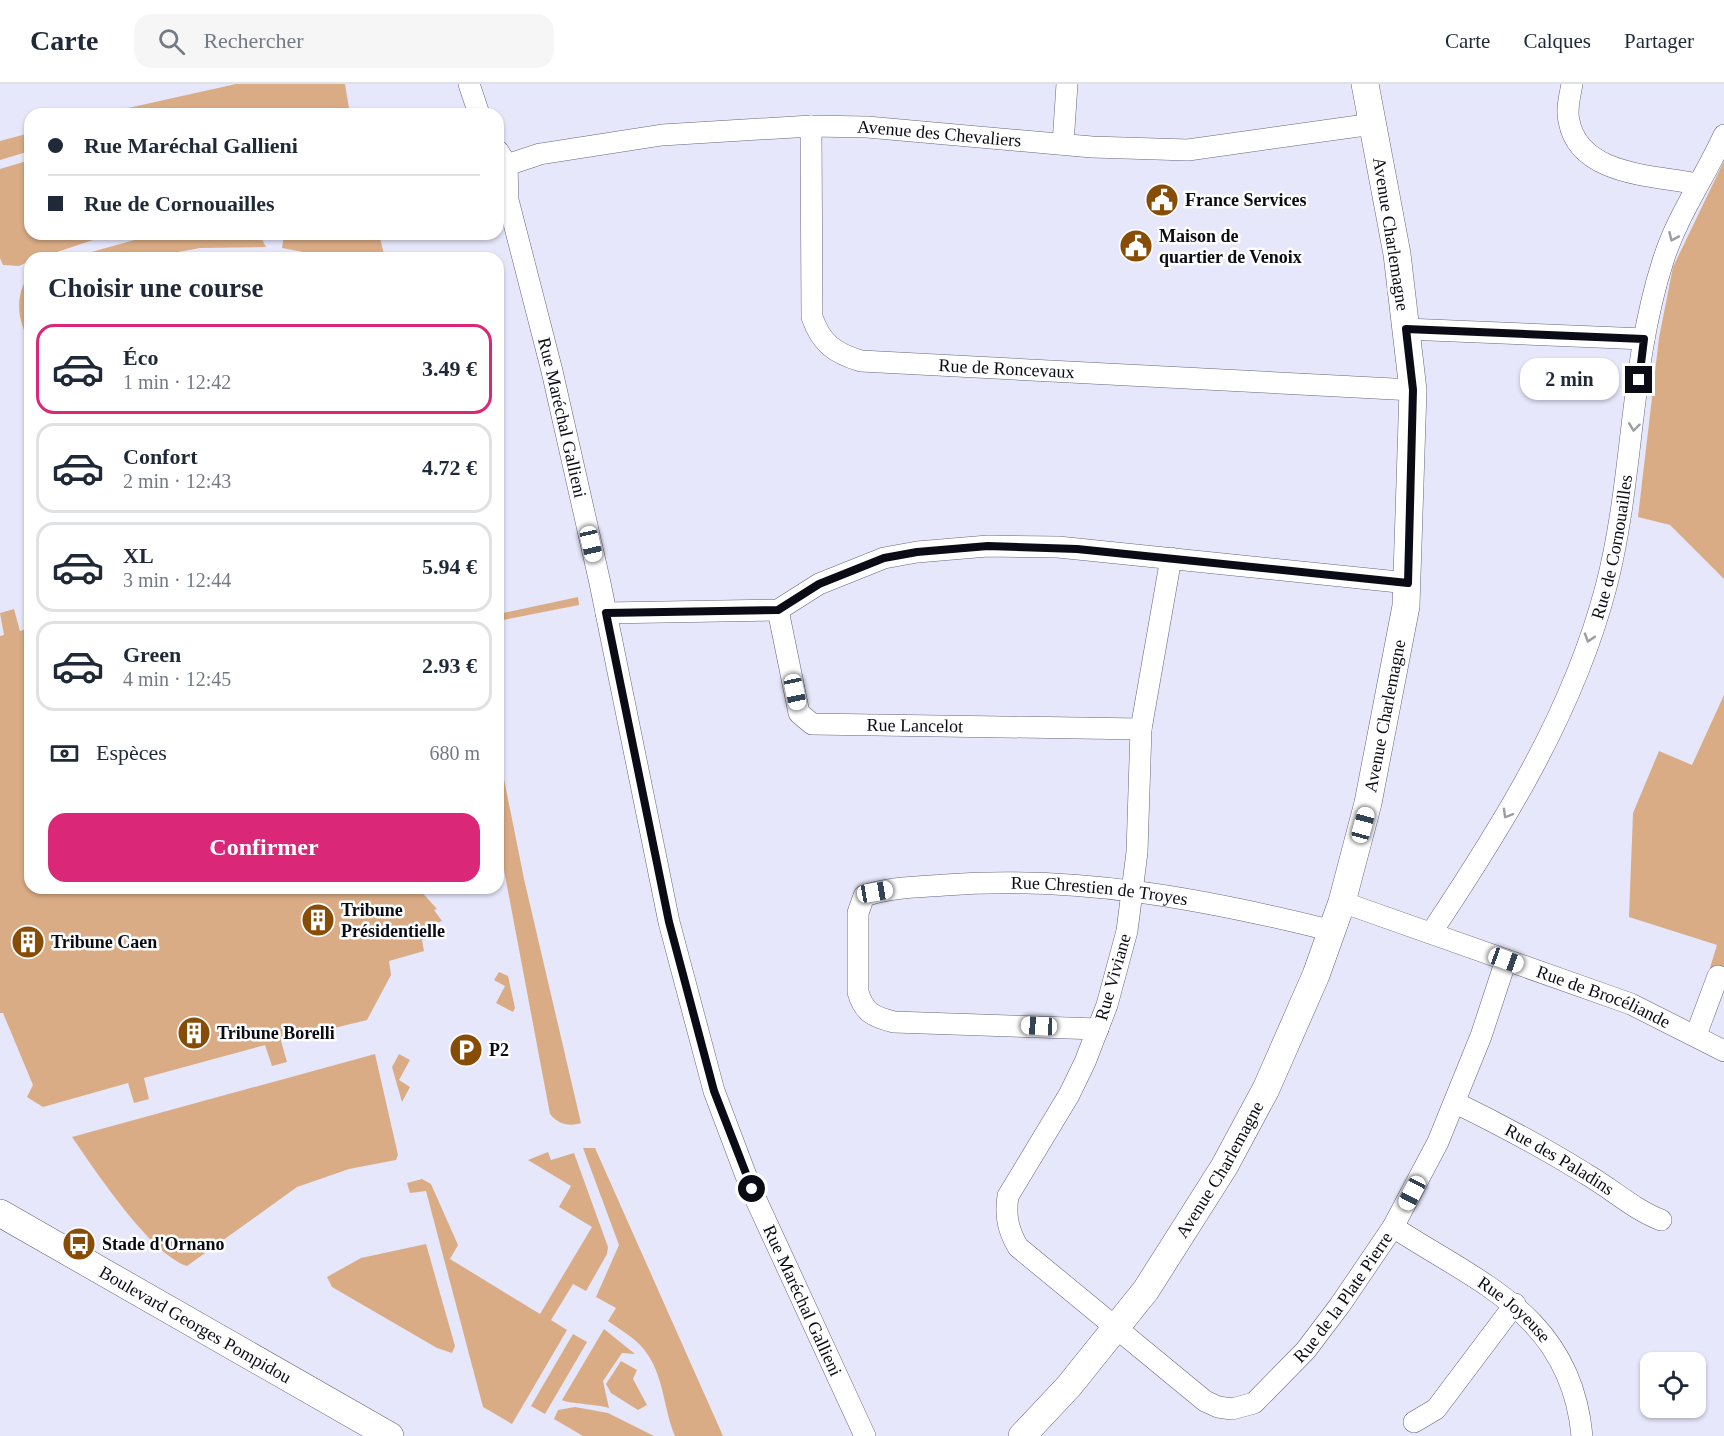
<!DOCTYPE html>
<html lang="fr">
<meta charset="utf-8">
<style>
:root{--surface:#fff;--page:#f6f6f7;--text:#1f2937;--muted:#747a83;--line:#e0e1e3;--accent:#db2777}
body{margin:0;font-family:Georgia,serif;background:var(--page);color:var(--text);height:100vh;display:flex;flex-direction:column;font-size:22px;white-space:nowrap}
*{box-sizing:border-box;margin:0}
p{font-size:20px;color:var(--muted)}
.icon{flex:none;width:33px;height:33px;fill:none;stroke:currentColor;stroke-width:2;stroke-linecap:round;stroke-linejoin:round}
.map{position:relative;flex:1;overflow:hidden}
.side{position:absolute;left:24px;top:168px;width:480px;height:642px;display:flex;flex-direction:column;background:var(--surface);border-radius:18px;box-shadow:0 2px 4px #0004}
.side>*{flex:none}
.hud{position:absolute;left:24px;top:24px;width:480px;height:132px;border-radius:18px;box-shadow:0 2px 4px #0004;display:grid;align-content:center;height:132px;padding:0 24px;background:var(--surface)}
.fabs{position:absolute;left:1640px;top:1268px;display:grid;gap:12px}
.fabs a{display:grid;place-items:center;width:66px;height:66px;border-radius:12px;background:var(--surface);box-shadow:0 2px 4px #0004;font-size:30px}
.end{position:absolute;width:27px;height:27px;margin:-14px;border:8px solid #0b0b15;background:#fff;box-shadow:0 0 0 3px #fff}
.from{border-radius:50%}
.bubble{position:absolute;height:42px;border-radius:18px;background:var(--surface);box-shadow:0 2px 4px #0004;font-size:20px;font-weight:700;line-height:42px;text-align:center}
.car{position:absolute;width:18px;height:36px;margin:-18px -9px;border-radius:8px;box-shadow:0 0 4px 2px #0007;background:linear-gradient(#fff 24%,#345 0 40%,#fff 0 76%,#345 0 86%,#fff 0)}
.hud b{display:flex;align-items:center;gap:21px;height:57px;font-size:22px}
.hud b+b{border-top:2px solid var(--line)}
.hud i{width:15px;height:15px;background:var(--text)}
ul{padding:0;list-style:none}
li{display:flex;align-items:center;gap:18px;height:90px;margin:0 12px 9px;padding:0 12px;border:3px solid var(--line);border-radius:18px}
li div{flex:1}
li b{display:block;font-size:22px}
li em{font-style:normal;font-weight:700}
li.current{border-color:var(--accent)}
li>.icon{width:54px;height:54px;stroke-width:1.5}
h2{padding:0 24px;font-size:27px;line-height:72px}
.pay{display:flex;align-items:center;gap:15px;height:66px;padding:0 24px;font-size:22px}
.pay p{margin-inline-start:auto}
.button{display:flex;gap:12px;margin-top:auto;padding:12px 24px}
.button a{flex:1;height:69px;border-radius:18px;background:var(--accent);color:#fff;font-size:24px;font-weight:700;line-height:69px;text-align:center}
header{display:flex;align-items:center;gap:36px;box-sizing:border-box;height:84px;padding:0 30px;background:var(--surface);border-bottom:2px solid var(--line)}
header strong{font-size:28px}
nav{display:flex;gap:33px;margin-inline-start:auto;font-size:21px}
.search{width:420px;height:54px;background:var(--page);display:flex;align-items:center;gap:15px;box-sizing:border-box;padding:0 21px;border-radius:18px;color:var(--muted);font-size:22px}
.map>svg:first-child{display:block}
</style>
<header>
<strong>Carte</strong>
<div class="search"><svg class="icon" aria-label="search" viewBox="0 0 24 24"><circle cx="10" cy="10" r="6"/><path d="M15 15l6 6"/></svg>Rechercher</div>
<nav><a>Carte</a><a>Calques</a><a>Partager</a></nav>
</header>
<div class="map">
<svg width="1724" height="1352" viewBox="0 0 1724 1352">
<rect width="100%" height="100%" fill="#e6e7fa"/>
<g fill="#daac85">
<polygon points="236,0 345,0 350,30 101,30"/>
<polygon points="30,49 30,67 0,76 0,57"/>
<polygon points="30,76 30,150 111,150 39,174 30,174 30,177 19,182 3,181 0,174 0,85"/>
<polygon points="1724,77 1724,495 1670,441 1638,433 1659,254 1673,183"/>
<polygon points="156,150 259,150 266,163 200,164 146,174 70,174"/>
<polygon points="284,150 379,150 385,174 336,174 282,164"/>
<path d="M30,192V256C17,240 14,207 30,192Z"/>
<polygon points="578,513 579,521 498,537 498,530"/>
<polygon points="14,525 20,547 30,544 30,804 418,804 437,825 434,826 442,837 434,840 443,851 422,856 424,867 389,877 391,891 367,936 281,957 287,978 272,982 265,961 144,994 149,1015 134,1019 128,999 43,1023 27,1013 33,1001 3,929 0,929 0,552 4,551 0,529"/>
<polygon points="1724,611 1724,892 1709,887 1717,861 1629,833 1633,729 1659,667 1692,681"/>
<path d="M498,665L524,795L581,1039C569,1043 558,1040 550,1030L498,754Z"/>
<polygon points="499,888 508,892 515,924 513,928 496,919 505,902 494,896"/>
<path d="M375,970L398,1071L396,1076L349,1085L297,1103L187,1182C150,1170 95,1086 72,1053Z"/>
<polygon points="399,970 410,976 399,996 410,1003 402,1018 392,983"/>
<path d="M583,1064H595L723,1352H675C664,1326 664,1295 648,1271C639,1256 622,1247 608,1237L616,1224L596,1213L619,1161Z"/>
<polygon points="548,1068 551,1076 574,1069 608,1163 607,1170 586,1207 573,1200 551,1236 567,1246 512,1340 483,1323 426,1107 410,1109 407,1099 422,1095 431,1100 458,1161 450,1175 540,1230 592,1143 559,1123 571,1102 528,1076"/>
<polygon points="426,1160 455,1262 452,1269 437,1264 332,1203 327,1193 361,1174"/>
<path d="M604,1245L635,1270L622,1269L603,1297L609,1324C597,1320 570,1320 562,1316Z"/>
<polygon points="573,1250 587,1258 545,1330 531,1322"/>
<polygon points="621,1277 637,1286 633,1295 647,1321 638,1326 611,1309 606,1300"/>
<polygon points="575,1323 608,1329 654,1352 583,1352 554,1335 558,1326"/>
</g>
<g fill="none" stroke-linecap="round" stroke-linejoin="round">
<defs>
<g id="minor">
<polyline points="469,0 479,30"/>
<path d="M1572,0C1570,11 1566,26 1569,37C1579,92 1654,91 1697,100"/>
<path id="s1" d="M811,42L812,233C821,259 834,269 861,277L1413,306"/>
<polyline points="1063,60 1067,0"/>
<path id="s2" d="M498,67L507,81L508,116L552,287L600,499L669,838L714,1007L751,1105L865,1352"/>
<path id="s3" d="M507,81L540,70L662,51L811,42L867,43L1092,63L1188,66L1373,40"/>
<polyline points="1406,245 1644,255"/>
<path id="s4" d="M1171,474L1141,645L1137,768L1127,847L1107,921L1085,978L1069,1011L1008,1112C1005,1132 1008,1146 1018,1163L1205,1317L1218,1323L1232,1325L1254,1319L1306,1266L1340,1221L1393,1143L1438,1058L1481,952L1506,876"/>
<path id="s5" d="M778,526L799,629L812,640L1141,645"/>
<polyline points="606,529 778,526 819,500 884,474 917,468 988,462 1058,463 1408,499"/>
<path id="s6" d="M1342,818L1631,920L1724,967"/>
<path id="s7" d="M1431,849C1503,741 1573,629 1606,503C1634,396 1629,282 1663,177C1677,132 1705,93 1724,51"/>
<path id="s8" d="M1098,945L894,938C874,933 864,929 858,908V829L864,812C890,803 918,803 945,801C1077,791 1205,815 1333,847"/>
<polyline points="1696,951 1718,892"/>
<path id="s9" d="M1456,1019C1501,1041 1544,1064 1586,1090C1612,1105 1633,1125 1661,1136"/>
<path id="s10" d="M1393,1143C1481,1200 1571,1232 1582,1352"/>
<polyline points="1414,1338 1436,1325 1515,1220"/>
</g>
<g id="tertiary">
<path id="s11" d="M0,1129L390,1352"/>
<path id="s12" d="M1022,1352L1069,1302L1146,1206L1224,1083L1266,1005L1316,891L1342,818L1368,719L1406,522L1413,306L1397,170L1365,0"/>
</g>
</defs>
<use href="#minor" stroke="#656580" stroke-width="22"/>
<use href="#tertiary" stroke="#656580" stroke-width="28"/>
<use href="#minor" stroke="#fff" stroke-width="21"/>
<use href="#tertiary" stroke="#fff" stroke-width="27"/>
</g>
<defs><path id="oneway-chevron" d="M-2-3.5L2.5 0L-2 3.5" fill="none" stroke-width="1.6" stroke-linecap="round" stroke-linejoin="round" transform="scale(1.5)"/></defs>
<g stroke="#9d9da1">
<use href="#oneway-chevron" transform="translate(1673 153) rotate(114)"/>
<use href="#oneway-chevron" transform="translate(1634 343) rotate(97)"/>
<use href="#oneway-chevron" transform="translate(1589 554) rotate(108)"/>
<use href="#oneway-chevron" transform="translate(1507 730) rotate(120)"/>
</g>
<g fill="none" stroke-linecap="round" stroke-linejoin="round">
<polyline stroke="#0b0b15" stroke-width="8" points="752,1105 714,1007 669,838 606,529 778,526 819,500 884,474 917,468 988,462 1077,465 1408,499 1413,306 1406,245 1644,255 1639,296"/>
</g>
<defs>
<symbol id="civic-disc" viewBox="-11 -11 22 22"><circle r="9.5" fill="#874c05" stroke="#fff"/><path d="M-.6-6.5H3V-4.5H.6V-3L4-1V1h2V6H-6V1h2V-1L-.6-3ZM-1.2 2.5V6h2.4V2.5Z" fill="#fff"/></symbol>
<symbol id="building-disc" viewBox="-11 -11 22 22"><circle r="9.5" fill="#874c05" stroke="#fff"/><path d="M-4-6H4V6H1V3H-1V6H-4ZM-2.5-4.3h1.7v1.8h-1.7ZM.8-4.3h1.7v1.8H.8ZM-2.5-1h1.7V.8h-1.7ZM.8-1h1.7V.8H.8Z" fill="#fff"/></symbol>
<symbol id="parking-disc" viewBox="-11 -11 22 22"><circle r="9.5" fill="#874c05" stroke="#fff"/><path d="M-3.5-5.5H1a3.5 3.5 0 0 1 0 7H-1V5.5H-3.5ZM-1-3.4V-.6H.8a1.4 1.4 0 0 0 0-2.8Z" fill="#fff"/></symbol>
<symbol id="bus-disc" viewBox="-11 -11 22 22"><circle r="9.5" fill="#874c05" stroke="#fff"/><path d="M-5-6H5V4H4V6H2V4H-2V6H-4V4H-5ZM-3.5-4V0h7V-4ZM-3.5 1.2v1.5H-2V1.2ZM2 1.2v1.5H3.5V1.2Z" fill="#fff"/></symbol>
</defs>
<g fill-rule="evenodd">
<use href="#civic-disc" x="1143" y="97" width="38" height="38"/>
<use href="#civic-disc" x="1117" y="143" width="38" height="38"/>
<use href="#building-disc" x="299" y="817" width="38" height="38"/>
<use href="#building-disc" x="9" y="839" width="38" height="38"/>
<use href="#building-disc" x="175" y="930" width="38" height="38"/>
<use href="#parking-disc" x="447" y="947" width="38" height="38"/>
<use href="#bus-disc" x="60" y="1141" width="38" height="38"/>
</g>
<g text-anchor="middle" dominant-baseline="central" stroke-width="5" stroke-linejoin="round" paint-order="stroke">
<g font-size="18" fill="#0b0b15" stroke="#fff">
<text stroke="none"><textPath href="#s3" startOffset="436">Avenue des Chevaliers</textPath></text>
<text transform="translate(1391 150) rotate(81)">Avenue Charlemagne</text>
<text stroke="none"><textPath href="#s1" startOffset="406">Rue de Roncevaux</textPath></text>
<text stroke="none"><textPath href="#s2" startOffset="276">Rue Maréchal Gallieni</textPath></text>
<text stroke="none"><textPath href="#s7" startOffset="430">Rue de Cornouailles</textPath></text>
<text stroke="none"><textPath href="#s12" startOffset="819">Avenue Charlemagne</textPath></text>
<text stroke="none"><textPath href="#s5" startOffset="225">Rue Lancelot</textPath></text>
<text stroke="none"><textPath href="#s8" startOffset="588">Rue Chrestien de Troyes</textPath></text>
<text transform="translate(1113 893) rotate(-74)">Rue Viviane</text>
<text stroke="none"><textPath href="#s6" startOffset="278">Rue de Brocéliande</textPath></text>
<text stroke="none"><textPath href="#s9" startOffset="118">Rue des Paladins</textPath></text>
<text stroke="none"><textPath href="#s12" startOffset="333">Avenue Charlemagne</textPath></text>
<text stroke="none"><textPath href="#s4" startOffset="1154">Rue de la Plate Pierre</textPath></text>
<text stroke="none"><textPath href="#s2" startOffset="1194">Rue Maréchal Gallieni</textPath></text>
<text stroke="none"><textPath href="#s10" startOffset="147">Rue Joyeuse</textPath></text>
<text stroke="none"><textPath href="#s11" startOffset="225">Boulevard Georges Pompidou</textPath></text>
</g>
<g font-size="18" font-weight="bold" fill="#0b0b15" stroke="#fff" text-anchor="start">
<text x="1185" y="116">France Services</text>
<text x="1159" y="152">Maison de<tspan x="1159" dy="21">quartier de Venoix</tspan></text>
<text x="341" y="826">Tribune<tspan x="341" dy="21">Présidentielle</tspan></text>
<text x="51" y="858">Tribune Caen</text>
<text x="217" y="949">Tribune Borelli</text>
<text x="489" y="966">P2</text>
<text x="102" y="1160">Stade d'Ornano</text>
</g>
</g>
</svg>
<div class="fabs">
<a><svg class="icon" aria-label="locate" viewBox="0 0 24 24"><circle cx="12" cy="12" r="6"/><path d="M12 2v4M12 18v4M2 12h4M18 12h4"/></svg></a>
</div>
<i class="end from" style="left:752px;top:1105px"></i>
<i class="end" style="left:1639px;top:296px"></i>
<div class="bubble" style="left:1520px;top:274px;width:99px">2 min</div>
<i class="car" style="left:591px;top:460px;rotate:167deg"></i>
<i class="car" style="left:795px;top:608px;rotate:168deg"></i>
<i class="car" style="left:1363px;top:741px;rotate:15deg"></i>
<i class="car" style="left:875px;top:808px;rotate:80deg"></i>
<i class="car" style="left:1506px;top:876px;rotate:110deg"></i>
<i class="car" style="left:1039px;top:942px;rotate:273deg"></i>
<i class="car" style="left:1412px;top:1109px;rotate:208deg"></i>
<div class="hud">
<b><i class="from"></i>Rue Maréchal Gallieni</b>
<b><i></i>Rue de Cornouailles</b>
</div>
<section class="side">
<h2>Choisir une course</h2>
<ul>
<li class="current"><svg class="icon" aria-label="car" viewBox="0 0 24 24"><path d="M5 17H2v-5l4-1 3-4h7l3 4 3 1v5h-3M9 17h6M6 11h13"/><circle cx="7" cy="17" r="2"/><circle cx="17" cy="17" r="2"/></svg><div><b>Éco</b><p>1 min · 12:42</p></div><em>3.49 €</em></li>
<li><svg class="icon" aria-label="car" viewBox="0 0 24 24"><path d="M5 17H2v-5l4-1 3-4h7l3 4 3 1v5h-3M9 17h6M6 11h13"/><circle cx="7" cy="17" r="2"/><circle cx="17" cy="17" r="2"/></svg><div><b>Confort</b><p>2 min · 12:43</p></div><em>4.72 €</em></li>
<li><svg class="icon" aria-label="car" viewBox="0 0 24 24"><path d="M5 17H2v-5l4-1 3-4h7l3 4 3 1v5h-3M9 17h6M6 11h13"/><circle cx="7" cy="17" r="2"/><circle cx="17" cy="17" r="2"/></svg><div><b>XL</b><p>3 min · 12:44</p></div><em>5.94 €</em></li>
<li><svg class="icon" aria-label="car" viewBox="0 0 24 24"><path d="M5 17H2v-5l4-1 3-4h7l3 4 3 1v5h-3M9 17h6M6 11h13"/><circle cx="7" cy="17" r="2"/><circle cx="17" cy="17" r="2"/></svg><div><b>Green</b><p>4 min · 12:45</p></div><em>2.93 €</em></li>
</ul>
<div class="pay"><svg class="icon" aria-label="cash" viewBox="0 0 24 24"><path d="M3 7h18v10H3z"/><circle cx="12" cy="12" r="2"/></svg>Espèces<p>680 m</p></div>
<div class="button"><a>Confirmer</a></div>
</section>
</div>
